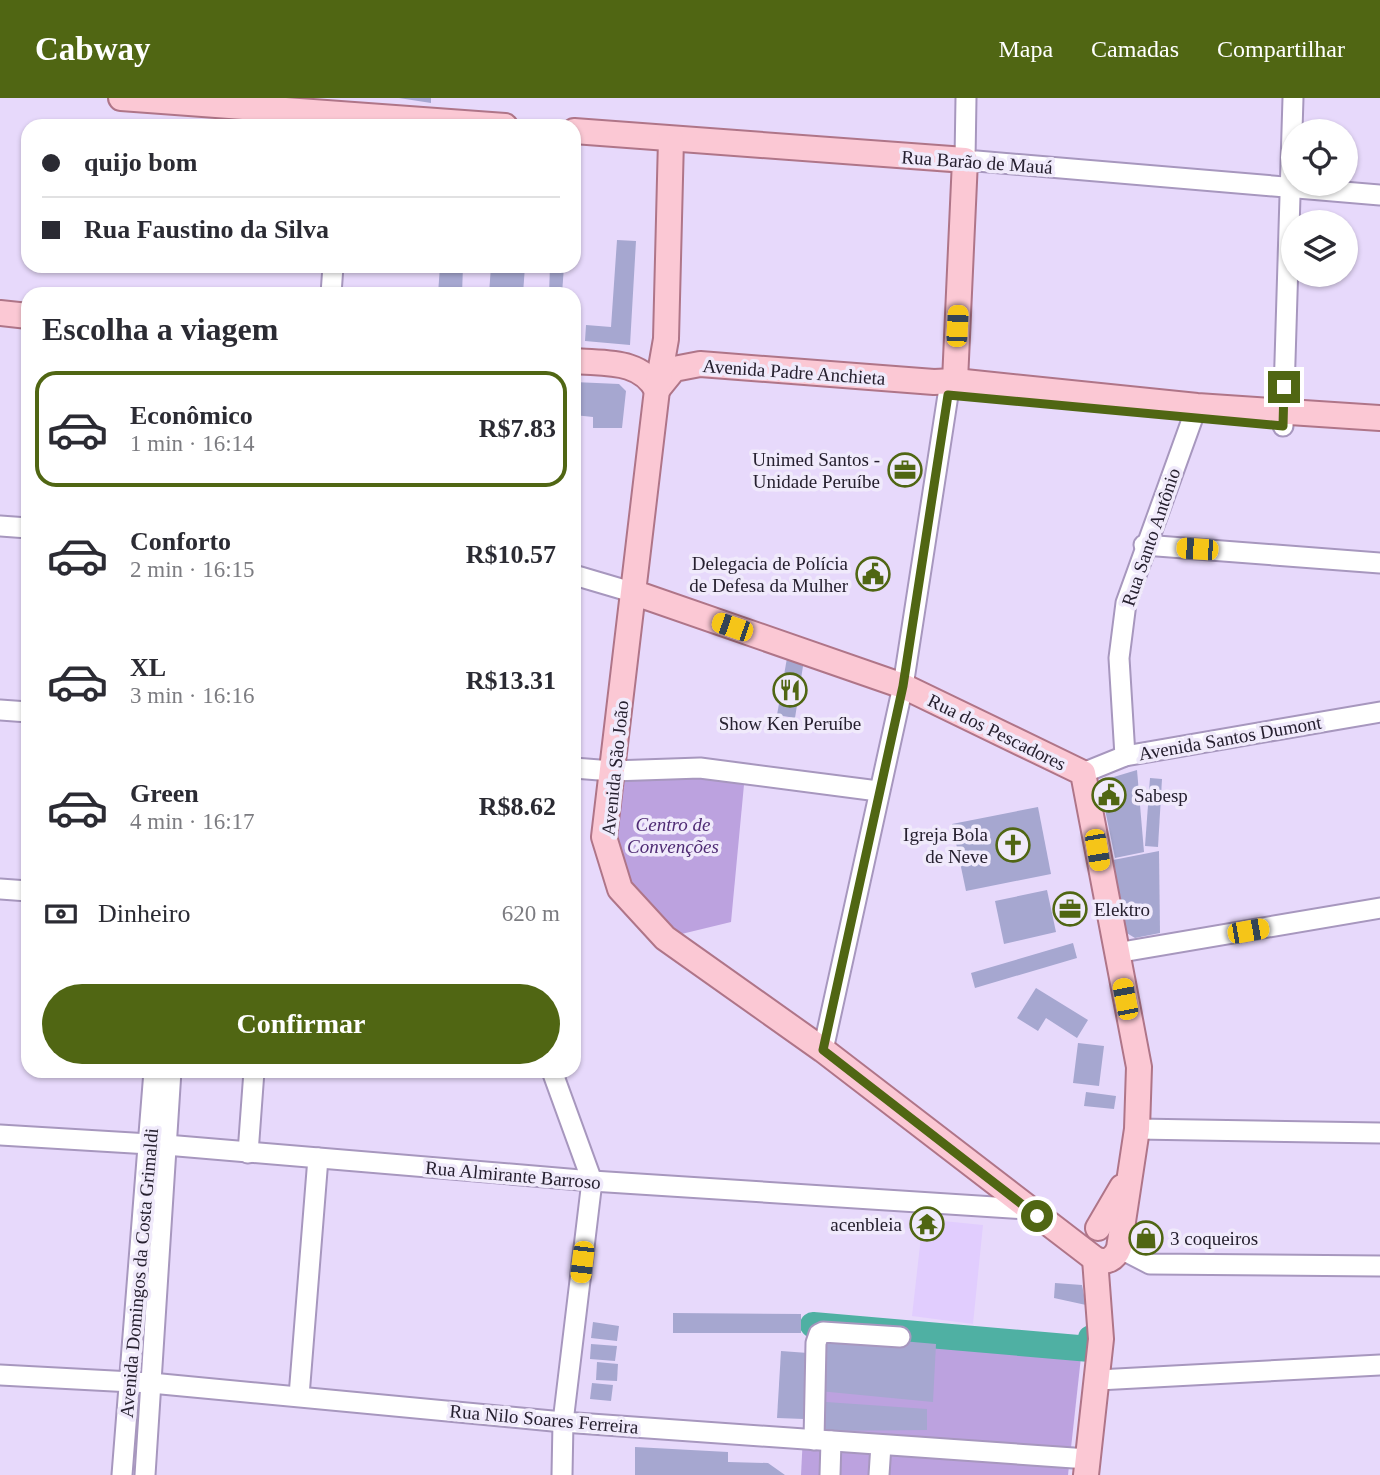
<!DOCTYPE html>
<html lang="pt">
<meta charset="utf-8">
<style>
:root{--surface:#fff;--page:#f7f7f7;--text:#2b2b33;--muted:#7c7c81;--line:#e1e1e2;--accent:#506613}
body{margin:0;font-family:"Times New Roman",serif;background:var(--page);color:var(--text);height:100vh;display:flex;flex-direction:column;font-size:26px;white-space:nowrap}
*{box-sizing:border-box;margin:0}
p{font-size:23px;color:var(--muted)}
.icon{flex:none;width:38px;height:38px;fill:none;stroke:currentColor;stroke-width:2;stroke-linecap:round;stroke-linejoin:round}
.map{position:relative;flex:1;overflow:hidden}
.panel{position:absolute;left:21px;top:189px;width:560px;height:791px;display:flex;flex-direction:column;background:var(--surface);border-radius:21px;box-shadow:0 2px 5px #0004}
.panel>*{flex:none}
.banner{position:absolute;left:21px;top:21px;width:560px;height:154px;border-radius:21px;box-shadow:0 2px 5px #0004;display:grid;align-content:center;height:154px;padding:0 21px;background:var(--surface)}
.tools{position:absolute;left:1281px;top:21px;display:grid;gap:14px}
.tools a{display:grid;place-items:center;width:77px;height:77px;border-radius:50%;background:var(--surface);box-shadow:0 2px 5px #0004;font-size:35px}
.end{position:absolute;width:32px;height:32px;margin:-16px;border:9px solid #506613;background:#fff;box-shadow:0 0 0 4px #fff}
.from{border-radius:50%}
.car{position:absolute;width:21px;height:42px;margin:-21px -10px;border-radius:9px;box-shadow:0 0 5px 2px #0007;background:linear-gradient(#f5c518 24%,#345 0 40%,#f5c518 0 76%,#345 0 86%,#f5c518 0)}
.banner b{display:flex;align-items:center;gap:24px;height:66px;font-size:26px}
.banner b+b{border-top:2px solid var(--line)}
.banner i{width:18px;height:18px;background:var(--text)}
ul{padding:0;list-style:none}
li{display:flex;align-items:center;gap:21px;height:116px;margin:0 14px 10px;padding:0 7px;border:4px solid transparent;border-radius:21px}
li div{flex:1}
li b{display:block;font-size:26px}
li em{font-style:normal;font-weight:700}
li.on{border-color:var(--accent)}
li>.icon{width:63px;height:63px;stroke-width:1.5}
h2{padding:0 21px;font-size:32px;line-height:84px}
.pay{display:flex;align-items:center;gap:18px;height:77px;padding:0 21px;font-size:26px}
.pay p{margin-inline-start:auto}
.primary-button{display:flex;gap:14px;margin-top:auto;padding:14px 21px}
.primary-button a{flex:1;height:80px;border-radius:42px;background:var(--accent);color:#fff;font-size:28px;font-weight:700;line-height:80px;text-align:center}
header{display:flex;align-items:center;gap:42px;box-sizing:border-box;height:98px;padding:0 35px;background:var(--accent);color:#fff}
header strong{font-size:33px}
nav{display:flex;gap:38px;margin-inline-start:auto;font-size:24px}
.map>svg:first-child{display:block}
</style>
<header>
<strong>Cabway</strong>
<nav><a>Mapa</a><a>Camadas</a><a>Compartilhar</a></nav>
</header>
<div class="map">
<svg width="1380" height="1377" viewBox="0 0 1380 1377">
<rect width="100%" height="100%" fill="#e7d9fb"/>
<polygon fill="#e1cdfe" points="923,1121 983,1127 973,1226 912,1218"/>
<g fill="#bca2df">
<polygon points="612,673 745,676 731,824 665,840 620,791 604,739"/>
<polygon points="809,1218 1082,1250 1068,1377 801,1377"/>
</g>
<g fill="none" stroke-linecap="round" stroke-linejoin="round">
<polyline stroke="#4fb0a3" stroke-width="26" points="813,1227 1090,1251 1091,1240"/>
</g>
<g fill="#a6a7d0">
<polygon points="399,0 431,0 431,5"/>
<polygon points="617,142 636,143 630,247 585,243 586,227 611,229"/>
<polygon points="440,168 463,168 462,196 438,196"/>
<polygon points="491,168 525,168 523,196 489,196"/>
<polygon points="550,168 564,168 562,196 549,196"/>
<polygon points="574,284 619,286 626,293 622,330 593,330 593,319 574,317"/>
<polygon points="900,356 914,357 911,388 897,387"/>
<polygon points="787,560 803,568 795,620 777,617"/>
<polygon points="1137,672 1144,754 1115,760 1101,692 1107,681"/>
<polygon points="1150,680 1162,681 1158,749 1145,748"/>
<polygon points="1038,709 1051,776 966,793 952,726"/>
<polygon points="1159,753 1160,835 1135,840 1125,834 1113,762"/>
<polygon points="1047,792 1056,834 1004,846 995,803"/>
<polygon points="1073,845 1077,860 975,890 971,875"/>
<polygon points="1036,890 1088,922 1077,940 1046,920 1038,933 1017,920"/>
<polygon points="1078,945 1104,948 1099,988 1073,985"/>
<polygon points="1086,994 1116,998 1114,1011 1084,1008"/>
<polygon points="1055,1185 1082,1187 1086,1207 1054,1200"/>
<polygon points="673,1215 801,1216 801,1235 673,1235"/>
<polygon points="593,1224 619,1228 617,1243 591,1240"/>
<polygon points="822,1236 936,1246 933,1304 819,1293"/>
<polygon points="591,1246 617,1248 615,1263 590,1261"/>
<polygon points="781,1253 808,1255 804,1321 777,1320"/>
<polygon points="597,1264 618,1266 617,1283 596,1282"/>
<polygon points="592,1285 613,1287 611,1303 590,1301"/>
<polygon points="826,1304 927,1311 927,1332 822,1333"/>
<polygon points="635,1349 728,1354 728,1364 768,1365 785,1377 635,1377"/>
</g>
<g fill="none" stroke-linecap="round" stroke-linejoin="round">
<defs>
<g id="minor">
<polyline points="966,0 965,62 1380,97"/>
<polyline points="331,196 333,168"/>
<polyline points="1283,328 1293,0"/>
<polyline points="0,428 28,430"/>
<polyline points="1144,447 1380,465"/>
<polyline points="574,477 635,495"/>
<polyline points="0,612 28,614"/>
<polyline points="1125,658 1119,560 1126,505 1197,308"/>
<polyline points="574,670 612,673 700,670 878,693"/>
<polyline points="1083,675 1125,658 1380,614"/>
<polyline points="0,791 28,793"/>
<polyline points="1116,855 1380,810"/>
<polyline points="823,952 903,588 948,297 955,283"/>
<polyline points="552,973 592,1083 563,1324 562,1377"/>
<polyline points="1137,1031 1380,1035"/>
<polyline points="0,1037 166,1047 592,1083 1027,1111"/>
<polyline points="248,1055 254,973"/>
<polyline points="1119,1150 1150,1166 1380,1168"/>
<polyline points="0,1277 151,1285 563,1324 1088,1361"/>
<polyline points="1098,1282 1380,1267"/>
<polyline points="299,1298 318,1060"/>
<polyline points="814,1342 816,1245 819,1236 823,1234 900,1239"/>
<polyline points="122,1377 154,973"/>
<polyline points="145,1377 171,973"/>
<polyline points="830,1377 831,1343"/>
<polyline points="879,1377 881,1347"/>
</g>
<g id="major">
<polyline points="121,0 505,28"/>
<polyline points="574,33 965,62 955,283"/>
<polyline points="0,215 28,218"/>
<path d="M574,263C605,266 640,261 657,292"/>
<polyline points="657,292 674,271 700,266 934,284 955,283 1197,308 1380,320"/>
<path d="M635,495L903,588L1083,675L1139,969L1137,1031L1119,1150C1115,1161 1106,1166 1095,1161L823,952L665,840L620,791L604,739L657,292L666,241L671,41"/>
<polyline points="1098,1130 1122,1089"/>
<polyline points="1086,1377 1101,1241 1095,1161"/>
</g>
</defs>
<use href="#minor" stroke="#a797be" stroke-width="23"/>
<use href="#major" stroke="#af7588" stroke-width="28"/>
<use href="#minor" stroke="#fff" stroke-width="19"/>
<use href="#major" stroke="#fbc8d4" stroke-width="24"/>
</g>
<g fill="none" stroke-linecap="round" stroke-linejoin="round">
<polyline stroke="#506613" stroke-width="9" points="1037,1118 823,952 903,588 948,297 1283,328 1284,289"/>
</g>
<defs>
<symbol id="office-ring" viewBox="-11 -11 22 22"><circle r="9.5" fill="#f0eafb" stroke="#506613" stroke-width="1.5"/><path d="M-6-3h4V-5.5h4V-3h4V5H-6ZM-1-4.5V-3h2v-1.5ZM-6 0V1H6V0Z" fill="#506613"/></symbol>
<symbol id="civic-ring" viewBox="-11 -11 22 22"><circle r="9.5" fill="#f0eafb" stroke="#506613" stroke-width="1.5"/><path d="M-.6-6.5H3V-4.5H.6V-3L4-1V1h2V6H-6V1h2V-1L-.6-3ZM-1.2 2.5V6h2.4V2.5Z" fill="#506613"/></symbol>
<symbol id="restaurant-ring" viewBox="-11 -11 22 22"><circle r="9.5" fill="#f0eafb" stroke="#506613" stroke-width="1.5"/><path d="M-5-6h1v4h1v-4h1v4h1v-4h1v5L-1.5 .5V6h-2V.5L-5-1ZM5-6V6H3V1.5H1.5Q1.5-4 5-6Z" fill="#506613"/></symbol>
<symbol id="church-ring" viewBox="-11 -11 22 22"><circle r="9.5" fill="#f0eafb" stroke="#506613" stroke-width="1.5"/><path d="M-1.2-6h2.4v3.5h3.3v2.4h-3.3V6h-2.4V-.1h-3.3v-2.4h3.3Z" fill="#506613"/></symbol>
<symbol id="temple-ring" viewBox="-11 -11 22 22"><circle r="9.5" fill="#f0eafb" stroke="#506613" stroke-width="1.5"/><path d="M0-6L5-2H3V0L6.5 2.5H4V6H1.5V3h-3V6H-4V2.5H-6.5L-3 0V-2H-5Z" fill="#506613"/></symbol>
<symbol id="shop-ring" viewBox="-11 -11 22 22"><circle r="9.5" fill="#f0eafb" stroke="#506613" stroke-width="1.5"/><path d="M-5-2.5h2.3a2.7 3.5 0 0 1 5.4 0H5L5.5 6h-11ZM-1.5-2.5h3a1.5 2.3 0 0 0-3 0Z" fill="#506613"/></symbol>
</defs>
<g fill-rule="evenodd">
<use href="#office-ring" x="886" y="353" width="38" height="38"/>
<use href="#civic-ring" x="854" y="457" width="38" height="38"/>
<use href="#restaurant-ring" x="771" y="573" width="38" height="38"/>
<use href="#civic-ring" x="1090" y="678" width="38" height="38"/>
<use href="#church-ring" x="994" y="728" width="38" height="38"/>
<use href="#office-ring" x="1051" y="792" width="38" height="38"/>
<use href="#temple-ring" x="908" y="1107" width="38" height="38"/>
<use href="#shop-ring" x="1127" y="1121" width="38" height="38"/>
</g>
<g text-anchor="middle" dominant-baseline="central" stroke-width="7" stroke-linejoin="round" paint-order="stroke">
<g font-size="19" fill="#26202f" stroke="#f0eafb">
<text transform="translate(977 64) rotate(4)">Rua Barão de Mauá</text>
<text transform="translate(794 274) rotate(4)">Avenida Padre Anchieta</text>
<text transform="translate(1151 439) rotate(-71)">Rua Santo Antônio</text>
<text transform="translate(997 634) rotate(26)">Rua dos Pescadores</text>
<text transform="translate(1230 640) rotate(-10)">Avenida Santos Dumont</text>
<text transform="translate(615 670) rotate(-84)">Avenida São João</text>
<text transform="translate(513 1077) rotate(5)">Rua Almirante Barroso</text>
<text transform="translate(139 1175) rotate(-85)">Avenida Domingos da Costa Grimaldi</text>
<text transform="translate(544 1321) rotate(5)">Rua Nilo Soares Ferreira</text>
</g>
<g font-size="19" fill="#26202f" stroke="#f0eafb" text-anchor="end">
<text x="880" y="361">Unimed Santos -<tspan x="880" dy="22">Unidade Peruíbe</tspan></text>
<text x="848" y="465">Delegacia de Polícia<tspan x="848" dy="22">de Defesa da Mulher</tspan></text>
<text x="790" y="625" text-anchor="middle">Show Ken Peruíbe</text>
<text x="1134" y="697" text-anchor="start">Sabesp</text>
<text x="988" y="736">Igreja Bola<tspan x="988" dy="22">de Neve</tspan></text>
<text x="1094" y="811" text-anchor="start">Elektro</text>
<text x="902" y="1126">acenbleia</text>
<text x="1170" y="1140" text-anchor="start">3 coqueiros</text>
</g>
<g font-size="19" font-style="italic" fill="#4f2b74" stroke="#f0eafb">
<text x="673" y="726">Centro de<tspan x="673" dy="22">Convenções</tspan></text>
</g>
</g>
</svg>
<div class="tools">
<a><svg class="icon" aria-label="locate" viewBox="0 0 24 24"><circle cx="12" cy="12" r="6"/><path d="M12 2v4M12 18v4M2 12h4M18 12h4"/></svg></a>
<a><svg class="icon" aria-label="layers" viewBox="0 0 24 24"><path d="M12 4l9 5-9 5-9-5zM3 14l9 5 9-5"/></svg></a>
</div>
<i class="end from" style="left:1037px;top:1118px"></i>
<i class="end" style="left:1284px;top:289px"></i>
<i class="car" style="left:957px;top:228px;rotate:3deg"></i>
<i class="car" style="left:1197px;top:451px;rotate:274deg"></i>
<i class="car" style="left:732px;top:529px;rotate:289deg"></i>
<i class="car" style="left:1097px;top:752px;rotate:170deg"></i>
<i class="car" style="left:1248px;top:833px;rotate:80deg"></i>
<i class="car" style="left:1125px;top:901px;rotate:349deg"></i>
<i class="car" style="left:582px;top:1164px;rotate:187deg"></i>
<div class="banner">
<b><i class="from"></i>quijo bom</b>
<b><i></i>Rua Faustino da Silva</b>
</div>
<section class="panel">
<h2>Escolha a viagem</h2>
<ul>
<li class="on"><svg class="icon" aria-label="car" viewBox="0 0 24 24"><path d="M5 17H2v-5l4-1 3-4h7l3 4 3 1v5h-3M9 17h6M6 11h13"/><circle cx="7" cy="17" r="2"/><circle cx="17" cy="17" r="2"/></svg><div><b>Econômico</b><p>1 min · 16:14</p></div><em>R$7.83</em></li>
<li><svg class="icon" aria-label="car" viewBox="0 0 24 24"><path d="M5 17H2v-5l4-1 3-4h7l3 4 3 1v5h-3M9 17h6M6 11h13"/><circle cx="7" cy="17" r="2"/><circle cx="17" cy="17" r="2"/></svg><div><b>Conforto</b><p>2 min · 16:15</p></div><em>R$10.57</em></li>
<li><svg class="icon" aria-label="car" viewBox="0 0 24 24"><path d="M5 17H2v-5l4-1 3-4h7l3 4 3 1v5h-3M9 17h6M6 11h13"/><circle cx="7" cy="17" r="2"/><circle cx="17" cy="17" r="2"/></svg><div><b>XL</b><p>3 min · 16:16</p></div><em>R$13.31</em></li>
<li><svg class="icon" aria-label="car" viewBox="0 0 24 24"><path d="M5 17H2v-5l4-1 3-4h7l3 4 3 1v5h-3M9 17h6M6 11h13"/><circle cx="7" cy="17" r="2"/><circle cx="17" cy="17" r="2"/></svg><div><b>Green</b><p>4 min · 16:17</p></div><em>R$8.62</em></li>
</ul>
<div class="pay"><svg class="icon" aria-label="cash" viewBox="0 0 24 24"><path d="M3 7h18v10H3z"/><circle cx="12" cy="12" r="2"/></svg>Dinheiro<p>620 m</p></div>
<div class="primary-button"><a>Confirmar</a></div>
</section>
</div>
